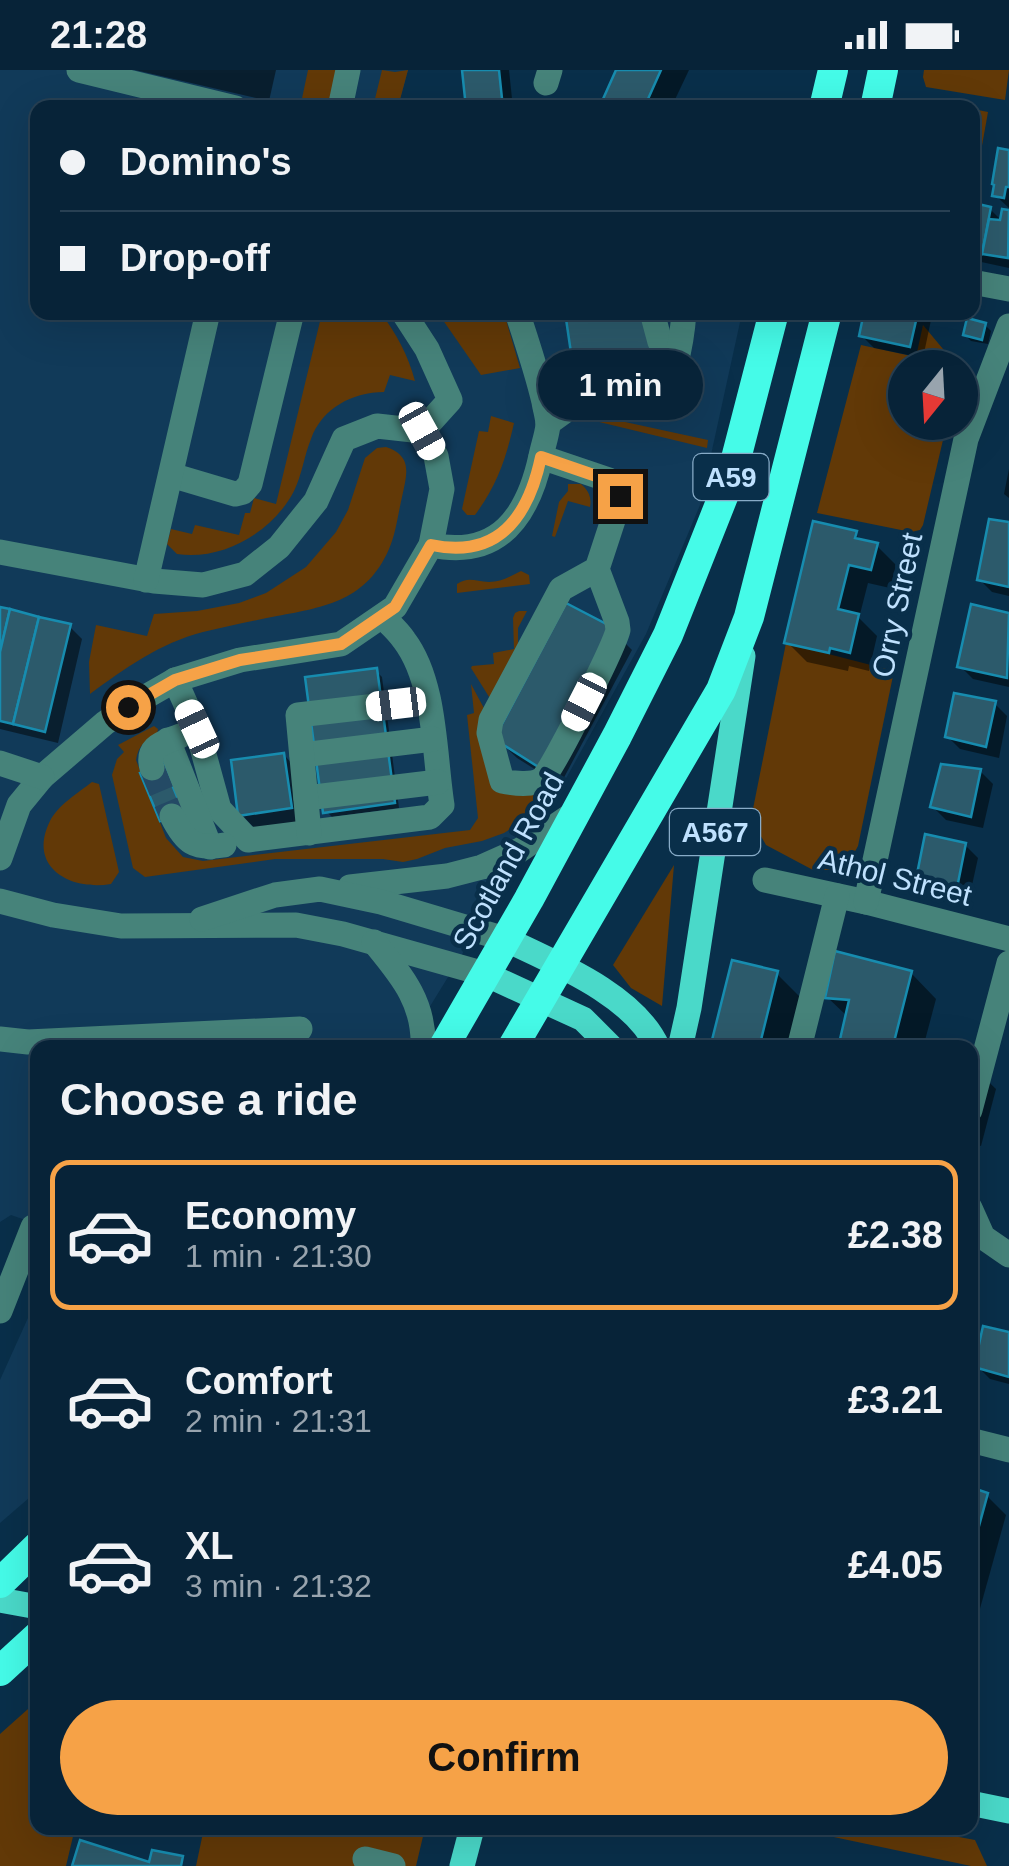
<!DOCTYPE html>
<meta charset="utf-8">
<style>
:root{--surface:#072338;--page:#152f43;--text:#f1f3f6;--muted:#98a4ae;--line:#284053;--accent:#f6a247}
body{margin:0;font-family:Helvetica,sans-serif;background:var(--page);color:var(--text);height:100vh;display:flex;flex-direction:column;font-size:38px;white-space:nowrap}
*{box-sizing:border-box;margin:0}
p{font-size:32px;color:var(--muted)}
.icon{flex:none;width:55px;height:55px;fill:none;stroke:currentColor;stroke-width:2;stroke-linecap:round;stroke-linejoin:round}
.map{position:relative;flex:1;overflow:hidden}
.panel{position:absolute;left:30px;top:970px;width:948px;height:795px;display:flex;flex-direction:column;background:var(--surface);border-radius:20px;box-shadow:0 10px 40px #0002,0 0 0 2px var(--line)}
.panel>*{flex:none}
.banner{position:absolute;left:30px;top:30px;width:950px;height:220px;border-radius:20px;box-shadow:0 10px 40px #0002,0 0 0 2px var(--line);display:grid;align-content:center;height:220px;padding:0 30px;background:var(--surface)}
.needle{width:65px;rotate:198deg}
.controls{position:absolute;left:888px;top:280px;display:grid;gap:20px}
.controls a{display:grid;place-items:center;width:90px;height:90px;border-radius:50%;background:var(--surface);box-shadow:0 10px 40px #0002,0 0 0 2px var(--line);font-size:50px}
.end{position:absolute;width:45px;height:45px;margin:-22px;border:12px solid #f6a247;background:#111;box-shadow:0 0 0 5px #111}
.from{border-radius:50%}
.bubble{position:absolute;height:70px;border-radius:35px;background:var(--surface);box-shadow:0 10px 40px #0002,0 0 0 2px var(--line);font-size:32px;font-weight:600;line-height:70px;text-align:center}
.car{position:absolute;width:30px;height:60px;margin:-30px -15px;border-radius:12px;box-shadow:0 0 8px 2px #0007;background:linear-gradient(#fff 24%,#345 0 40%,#fff 0 76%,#345 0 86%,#fff 0)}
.banner b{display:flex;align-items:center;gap:35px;height:95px;font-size:38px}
.banner b+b{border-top:2px solid var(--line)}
.banner i{width:25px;height:25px;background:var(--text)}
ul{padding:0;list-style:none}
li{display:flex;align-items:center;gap:30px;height:150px;margin:0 20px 15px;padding:0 10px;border:5px solid transparent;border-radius:20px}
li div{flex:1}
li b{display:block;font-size:38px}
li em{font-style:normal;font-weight:600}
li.on{border-color:var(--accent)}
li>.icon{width:90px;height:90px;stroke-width:1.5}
h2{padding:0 30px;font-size:45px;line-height:120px}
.primary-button{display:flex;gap:20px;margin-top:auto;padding:20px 30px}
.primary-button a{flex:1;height:115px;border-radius:60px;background:var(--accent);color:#111;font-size:40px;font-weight:600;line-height:115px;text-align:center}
.status{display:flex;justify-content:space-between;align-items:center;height:70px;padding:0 50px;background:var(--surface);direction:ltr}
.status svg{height:28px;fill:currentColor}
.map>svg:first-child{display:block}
</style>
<div class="status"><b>21:28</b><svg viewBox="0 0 49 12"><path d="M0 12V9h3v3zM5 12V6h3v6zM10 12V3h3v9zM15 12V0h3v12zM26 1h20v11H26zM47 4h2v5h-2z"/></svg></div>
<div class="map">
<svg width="1009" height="1796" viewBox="0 0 1009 1796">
<rect width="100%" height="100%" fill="#092f4a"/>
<g fill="#113a59">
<polygon points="0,0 408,0 398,37 38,38 38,242 742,243 700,435 646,564 528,777 405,977 38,978 37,1154 11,1145 0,1152"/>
<polygon points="37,1228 37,1421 0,1453 0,1310"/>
</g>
<g fill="#623907">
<polygon points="308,0 340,0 331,37 300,38"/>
<polygon points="382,0 395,2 408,0 398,37 373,37"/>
<polygon points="924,0 1009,0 1005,30 926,17 923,7"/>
<polygon points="973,39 988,42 975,115 972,115"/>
<path d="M322,243H381C397,265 408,285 415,311L390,305L384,322C353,322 322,338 311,369C304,386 302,405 294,421C273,462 222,491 177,484L167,474L171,459L192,464L195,455L239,465L245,443H250L254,428L276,434Z"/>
<polygon points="438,243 504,243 520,298 481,305"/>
<polygon points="923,255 958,297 905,298 905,352 947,353 923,455 920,460 911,462 817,443 861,275 916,287"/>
<polygon points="598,341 603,342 602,347 708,370 707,378 595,351"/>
<path d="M491,346L514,353C506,389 497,415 475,445H467L462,439L479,361L488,362Z"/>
<path d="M386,377C413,386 407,404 402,427C398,444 396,463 389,479C367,530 326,537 277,546C252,551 227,556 203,562C160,573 124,599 90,624L89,592L96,555L147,566L154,544L197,541L239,533L266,523L306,497L336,462L348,440L365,388L377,378Z"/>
<path d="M568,414H581C588,420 592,427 590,437L568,431L555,467L552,466L559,432L568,421Z"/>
<path d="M521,501L529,505L530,514L457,523V514C469,506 476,512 489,512C501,512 511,506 521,501Z"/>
<polygon points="519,541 527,541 518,558 518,579 491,630 471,598 472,596 494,594 493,583 514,579 513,548 515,543"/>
<polygon points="786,573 894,601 858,776 845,800 813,800 766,775 751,749"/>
<path d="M471,614L486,642L492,711L559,707L526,749L504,763L482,771L445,778L417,789L403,792L383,789H275L145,807L133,798L112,705L117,689L124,682L118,675L154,656L158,659L157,664C144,670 138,677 136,690L166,768L183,787L203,791L470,760L478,748L467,645L474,643Z"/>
<path d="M92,712L99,714L119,802L111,814C70,821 27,797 50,751C58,735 78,723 92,712Z"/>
<polygon points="674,795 662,936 631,918 613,895"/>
<polygon points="37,1631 38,1758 75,1758 66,1796 0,1796 0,1664"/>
<polygon points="204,1758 425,1758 416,1796 196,1796"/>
<polygon points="791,1758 911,1758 975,1770 987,1796 971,1796"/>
</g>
<g fill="#0007">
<polygon points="135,0 276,0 269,31"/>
<polygon points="465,0 509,0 513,38 469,38"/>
<polygon points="619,0 689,0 671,38 601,38"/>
<polygon points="1009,83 1009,138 995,125"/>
<polygon points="990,139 1002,151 1004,142 1009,143 1009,198 972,190 972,148"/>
<polygon points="660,242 673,324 597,335 578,316"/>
<polygon points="866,242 924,242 931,250 923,288 874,278 861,265"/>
<polygon points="985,255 991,261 988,274 971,271 965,265"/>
<polygon points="1009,399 1009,428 1004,424"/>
<polygon points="1009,455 1009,526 992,522 979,509"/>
<polygon points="855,464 864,473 876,475 896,495 890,518 868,513 859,548 877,566 869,601 849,596 848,601 807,592 787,572"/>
<polygon points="973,537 1009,545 1009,617 973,609 960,596"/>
<polygon points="0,540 69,556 82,569 58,673 0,659"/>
<polygon points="612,560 632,580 560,715 517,688 497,669"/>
<polygon points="376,601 382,607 399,738 332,747 326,741"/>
<polygon points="994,633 1007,646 999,688 960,679 947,666"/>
<polygon points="284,685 303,705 310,757 260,764 241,744"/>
<polygon points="980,701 993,714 983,758 946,750 933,737"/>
<polygon points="965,775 978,788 969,829 931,821 918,808"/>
<polygon points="911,903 936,929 923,978 841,978 848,947 827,927"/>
<polygon points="777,904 811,938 801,978 713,978"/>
<polygon points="970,994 996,1019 981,1076 970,1073"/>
<polygon points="1009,1264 1009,1314 990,1309 977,1296"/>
<polygon points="970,1419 986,1425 1006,1445 976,1553 970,1552"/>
<polygon points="970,1627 977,1634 970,1663"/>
</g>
<g fill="#2c5a6b" stroke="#178caf" stroke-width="2.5">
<polygon points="462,0 499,0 503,38 466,38"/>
<polygon points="616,0 661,0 644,38 599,38"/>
<polygon points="998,78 1009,80 1009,117 1006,117 1004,128 992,126 994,115 992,114"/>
<polygon points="978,134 991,137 982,184 972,181 972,145 975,146"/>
<polygon points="1002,139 1009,140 1008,188 982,184 989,149 1000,150"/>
<polygon points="565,242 645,242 655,305 576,317"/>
<polygon points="864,242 918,242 910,277 859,266"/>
<polygon points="967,248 986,253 982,270 963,265"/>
<polygon points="989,449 1009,452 1009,517 977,510"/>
<polygon points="813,451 857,461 855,468 878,473 871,500 849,495 838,539 859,544 850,583 830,578 829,583 784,573"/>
<polygon points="566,533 614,558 540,698 494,669"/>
<polygon points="971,534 1009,543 1007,608 957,597"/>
<polygon points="0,537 10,539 0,582"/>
<polygon points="10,539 39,547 13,654 0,651 0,582"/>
<polygon points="39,547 71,554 45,662 13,654"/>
<polygon points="377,598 395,733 323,743 305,607"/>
<polygon points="954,623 996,631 986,677 945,667"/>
<polygon points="284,683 292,738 238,746 231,690"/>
<polygon points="163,693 183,741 160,751 140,703"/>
<polygon points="941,694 981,699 971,747 930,737"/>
<polygon points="925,764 966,773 957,818 916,809"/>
<polygon points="835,881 912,901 893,976 899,978 838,978 849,930 825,928"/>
<polygon points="732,890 778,901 759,978 710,978"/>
<polygon points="983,1256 1009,1262 1009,1307 974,1297"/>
<polygon points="970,1417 988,1423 970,1489"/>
<polygon points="80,1770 149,1792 152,1780 183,1786 181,1796 72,1796"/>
</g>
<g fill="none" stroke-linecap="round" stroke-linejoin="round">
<polyline stroke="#244a65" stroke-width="25" stroke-dasharray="25 12" stroke-linecap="butt" points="152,698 172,746"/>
<g stroke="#46837a" stroke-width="25">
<polyline points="79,0 235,38"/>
<polyline points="546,13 550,0"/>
<polyline points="340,38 348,0"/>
<polyline points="972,212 1009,219"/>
<polyline points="403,242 427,279 450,330 422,361"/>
<polyline points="652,242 660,272 677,285"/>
<path d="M548,353L580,330L659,329C676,306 682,270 684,242"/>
<path d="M541,387L609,410L619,420V432L597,499L617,552L618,560C614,577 552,701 542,709C533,716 512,713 502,711L489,663L491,650L561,519L597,499"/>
<polyline points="171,405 235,424 243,422 250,414 292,242"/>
<path d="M431,475C499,489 528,446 541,386C543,376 547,365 548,355C548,348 545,339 544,332C537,302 527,272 517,242"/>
<polyline points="0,482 154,511 203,515 245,504 279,477 316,431 344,369 377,356 422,361 436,386 442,419 431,475 395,537 341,574 240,590 175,610 128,637 105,653 42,707 19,735 0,788"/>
<polyline points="146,510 208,242"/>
<path d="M175,610L197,659L219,739L248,770L430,747L442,735C434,684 436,612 404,570C398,561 390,554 383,547"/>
<polyline points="168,670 210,777"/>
<polyline points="302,685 433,669"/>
<polyline points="0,693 42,707"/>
<path d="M152,698C146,676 163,673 180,666"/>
<polyline points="306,728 438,712"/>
<path d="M172,746C185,772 194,780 224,775"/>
<polyline points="309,763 298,645 428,630"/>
<polyline points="765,810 866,832 1009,869"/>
<polyline points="350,817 447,806 482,797 520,780 573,744"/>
<polyline points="0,831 53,845 121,856 296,855 343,864 485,904"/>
<polyline points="866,832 966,369 1009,256"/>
<polyline points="202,849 275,825 320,819 381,832 505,869"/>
<path d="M374,872C401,905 425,932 423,978"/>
<polyline points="0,969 28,972 300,959"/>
<polyline points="799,978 837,826"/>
<polyline points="970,1040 1009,893"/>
<polyline points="970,1138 983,1167 1009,1185"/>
<polyline points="0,1241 33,1157"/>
<polyline points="970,1370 1009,1380"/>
<polyline points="365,1789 393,1796"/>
</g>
<g stroke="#4ad9c9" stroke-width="25">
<path d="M505,869C555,893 635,925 658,978"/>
<polyline points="485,904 583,949 612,978"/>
<polyline points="680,978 689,938 743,586"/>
<polyline points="0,1530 38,1537"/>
<polyline points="970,1733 1009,1741"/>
<polyline points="462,1796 472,1758"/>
</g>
<g stroke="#45fbe8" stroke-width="30">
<polyline points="824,38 833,0"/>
<polyline points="875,38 883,0"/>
<polyline points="443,978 529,829 617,666 668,565 732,404 774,242"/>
<polyline points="512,978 721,620 749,547 827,242"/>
<polyline points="0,1513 38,1476"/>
<polyline points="0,1601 38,1566"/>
</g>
</g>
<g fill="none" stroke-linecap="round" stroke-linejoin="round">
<path stroke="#f6a247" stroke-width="12" d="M128,637L175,610L240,590L341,574L395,537L431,475C498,489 528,448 541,387L608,410L619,420L620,426"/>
</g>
<g text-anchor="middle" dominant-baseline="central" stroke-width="9" stroke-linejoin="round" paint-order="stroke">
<g fill="#092f4a" stroke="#88acc8" stroke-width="2.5">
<rect x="693.5" y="384" width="75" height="46" rx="8"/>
<rect x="670" y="739" width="90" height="46" rx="8"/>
</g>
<g font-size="28" font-weight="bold" fill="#bfe1fe">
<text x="731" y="407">A59</text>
<text x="715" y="762">A567</text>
</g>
<g font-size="30" fill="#bfe1fe" stroke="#092f4a">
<text transform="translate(897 535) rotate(-78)">Orry Street</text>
<text transform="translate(508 791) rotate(-61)">Scotland Road</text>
<text transform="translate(895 807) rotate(14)">Athol Street</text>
</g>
</g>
</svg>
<div class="controls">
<a><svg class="needle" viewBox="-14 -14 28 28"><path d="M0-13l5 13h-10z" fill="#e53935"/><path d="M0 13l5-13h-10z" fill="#98a4ae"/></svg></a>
</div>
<i class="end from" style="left:128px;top:637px"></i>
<i class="end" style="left:620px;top:426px"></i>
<div class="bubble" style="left:538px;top:280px;width:165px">1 min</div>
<i class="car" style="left:422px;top:361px;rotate:151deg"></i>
<i class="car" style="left:584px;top:632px;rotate:207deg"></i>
<i class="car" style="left:396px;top:634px;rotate:263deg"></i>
<i class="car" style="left:197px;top:659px;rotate:335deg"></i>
<div class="banner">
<b><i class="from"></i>Domino's</b>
<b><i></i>Drop-off</b>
</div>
<section class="panel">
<h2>Choose a ride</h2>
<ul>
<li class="on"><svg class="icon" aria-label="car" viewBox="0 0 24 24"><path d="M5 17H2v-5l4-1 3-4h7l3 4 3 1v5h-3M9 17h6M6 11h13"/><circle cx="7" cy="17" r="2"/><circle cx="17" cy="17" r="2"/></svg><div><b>Economy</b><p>1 min · 21:30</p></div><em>£2.38</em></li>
<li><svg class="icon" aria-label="car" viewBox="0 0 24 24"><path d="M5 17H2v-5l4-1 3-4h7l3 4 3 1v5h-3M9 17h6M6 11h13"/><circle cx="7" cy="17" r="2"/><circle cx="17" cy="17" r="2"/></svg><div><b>Comfort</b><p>2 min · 21:31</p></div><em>£3.21</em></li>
<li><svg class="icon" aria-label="car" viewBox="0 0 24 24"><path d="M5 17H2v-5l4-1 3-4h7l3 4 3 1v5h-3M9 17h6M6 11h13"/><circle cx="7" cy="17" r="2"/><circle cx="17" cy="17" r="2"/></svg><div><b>XL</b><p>3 min · 21:32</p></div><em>£4.05</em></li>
</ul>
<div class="primary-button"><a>Confirm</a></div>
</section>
</div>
